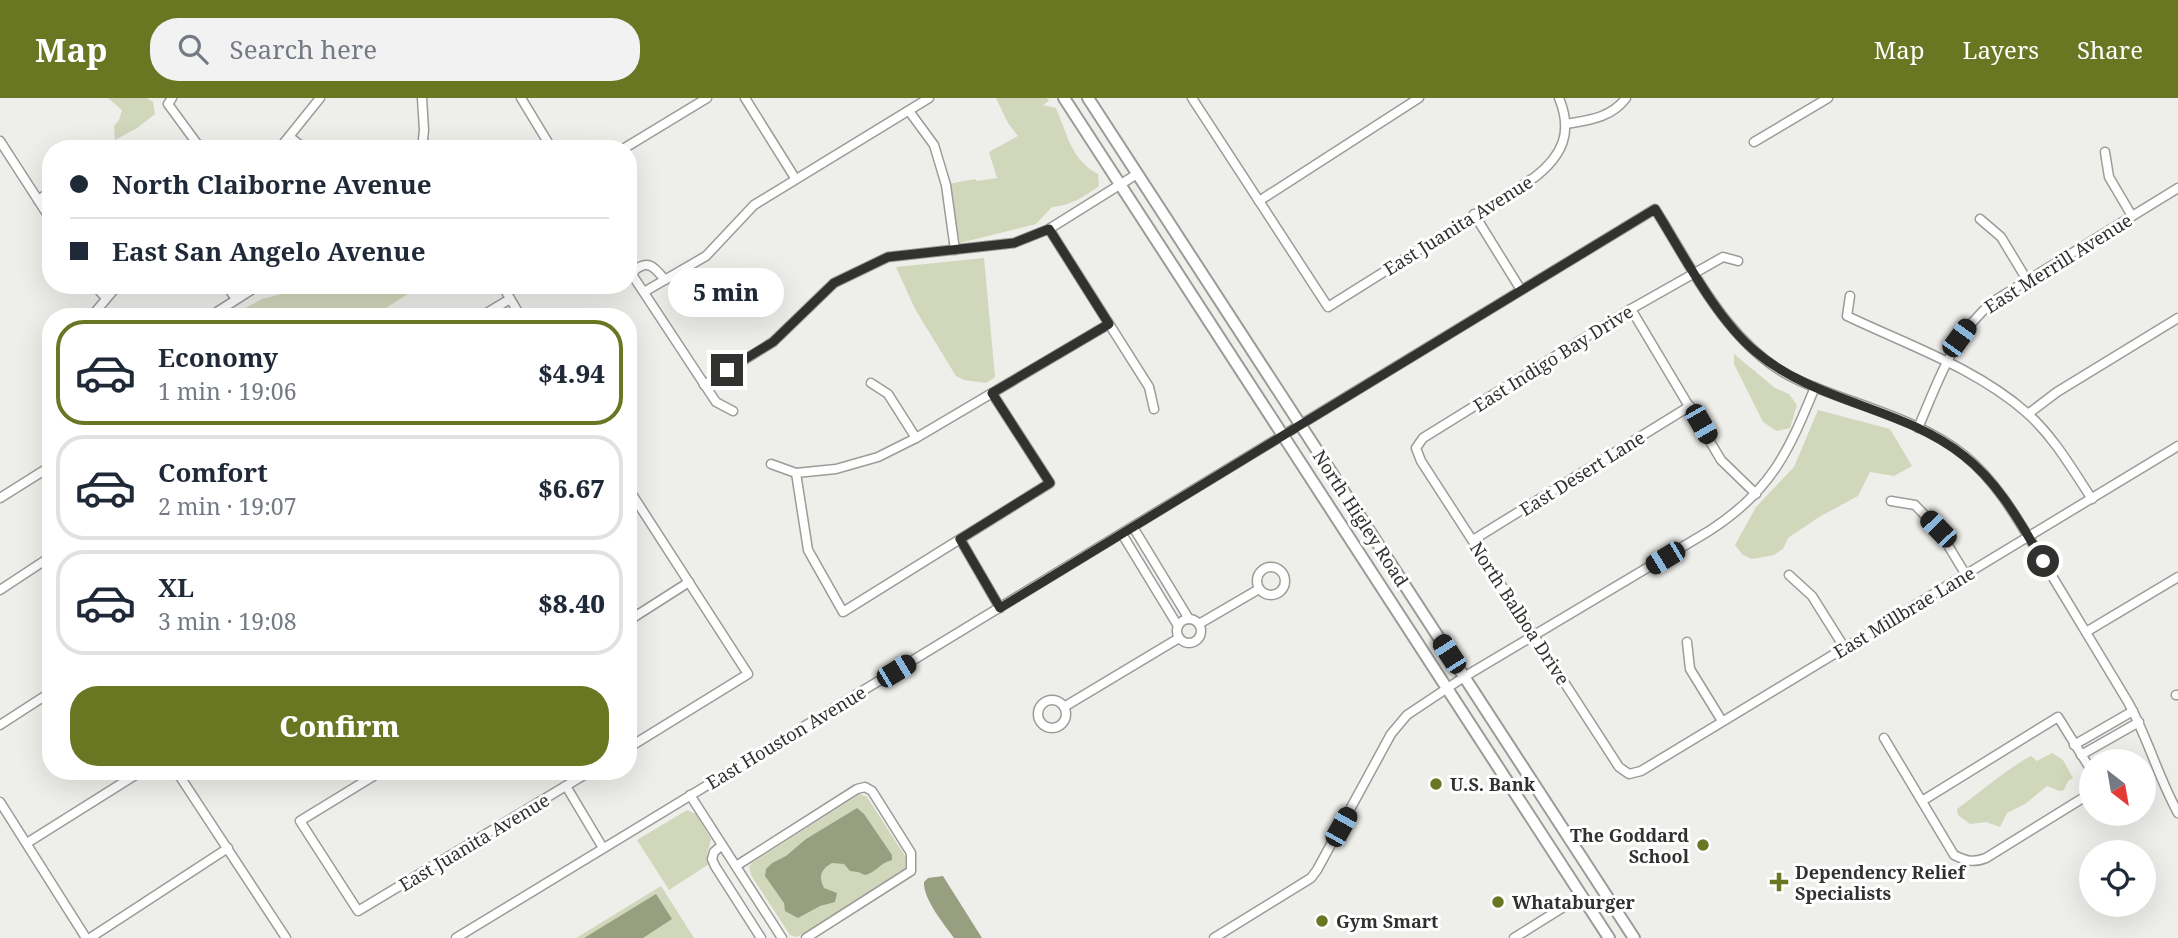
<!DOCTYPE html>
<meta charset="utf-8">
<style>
:root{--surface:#fff;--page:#f2f2f3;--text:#1f2937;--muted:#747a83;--line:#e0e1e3;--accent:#697622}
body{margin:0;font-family:"Noto Serif",serif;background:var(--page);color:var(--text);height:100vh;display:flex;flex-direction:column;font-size:26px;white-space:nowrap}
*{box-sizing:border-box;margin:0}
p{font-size:23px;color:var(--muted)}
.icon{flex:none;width:38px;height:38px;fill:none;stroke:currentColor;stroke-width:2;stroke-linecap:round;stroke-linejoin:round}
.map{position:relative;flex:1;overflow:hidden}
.side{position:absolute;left:42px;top:210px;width:595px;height:472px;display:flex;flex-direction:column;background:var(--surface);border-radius:28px;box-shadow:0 7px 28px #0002}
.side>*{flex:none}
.banner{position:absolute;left:42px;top:42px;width:595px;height:154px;border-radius:28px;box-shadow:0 7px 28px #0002;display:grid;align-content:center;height:154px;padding:0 28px;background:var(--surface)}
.needle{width:46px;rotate:149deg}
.tools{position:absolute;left:2079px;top:651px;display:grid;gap:14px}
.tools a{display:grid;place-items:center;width:77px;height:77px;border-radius:50%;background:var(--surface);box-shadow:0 7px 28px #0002;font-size:35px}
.end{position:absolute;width:32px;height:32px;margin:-16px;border:9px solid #313230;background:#fff;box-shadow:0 0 0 4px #fff}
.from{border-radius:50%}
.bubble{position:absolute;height:49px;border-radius:24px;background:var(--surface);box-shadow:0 7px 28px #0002;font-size:23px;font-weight:800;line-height:49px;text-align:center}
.car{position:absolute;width:21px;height:42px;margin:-21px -10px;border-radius:9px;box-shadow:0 0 5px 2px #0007;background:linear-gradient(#222 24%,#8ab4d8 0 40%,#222 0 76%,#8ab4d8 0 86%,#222 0)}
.banner b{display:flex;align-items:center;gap:24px;height:66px;font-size:26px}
.banner b+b{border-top:2px solid var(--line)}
.banner i{width:18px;height:18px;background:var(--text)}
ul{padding:12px 0 0;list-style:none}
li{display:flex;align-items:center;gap:21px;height:105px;margin:0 14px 10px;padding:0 14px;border:4px solid var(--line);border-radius:28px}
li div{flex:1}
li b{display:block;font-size:26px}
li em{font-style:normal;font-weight:800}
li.active{border-color:var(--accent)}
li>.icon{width:63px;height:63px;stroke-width:1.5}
.cta{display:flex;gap:14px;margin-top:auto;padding:14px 28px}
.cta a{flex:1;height:80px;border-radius:28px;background:var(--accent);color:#fff;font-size:28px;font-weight:800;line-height:80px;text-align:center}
header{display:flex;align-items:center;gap:42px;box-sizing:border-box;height:98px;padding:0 35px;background:var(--accent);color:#fff}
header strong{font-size:33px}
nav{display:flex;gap:38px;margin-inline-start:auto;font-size:24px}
.search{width:490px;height:63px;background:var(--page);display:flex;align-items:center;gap:18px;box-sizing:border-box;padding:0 24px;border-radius:28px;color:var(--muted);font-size:26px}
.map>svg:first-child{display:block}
</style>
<header>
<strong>Map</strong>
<div class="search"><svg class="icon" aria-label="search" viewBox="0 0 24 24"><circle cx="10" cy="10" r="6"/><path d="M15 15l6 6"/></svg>Search here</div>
<nav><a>Map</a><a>Layers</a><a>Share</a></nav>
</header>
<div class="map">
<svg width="2178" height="840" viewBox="0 0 2178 840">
<rect width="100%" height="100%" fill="#eeefeb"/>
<g fill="#d1d7ba">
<polygon points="108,0 147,0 153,4 155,16 137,30 115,42 114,28 119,22 122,12"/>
<path d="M996,0H1047L1049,3L1043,7L1056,10C1067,35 1071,62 1098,76L1099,88C1086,98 1069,108 1052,109L1036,126L960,145L948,86L975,81L977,83L997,80L989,54L1018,38L1008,25Z"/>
<polygon points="984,160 995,279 986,285 964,282 956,278 915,211 896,169"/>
<polygon points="317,187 422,187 372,219 228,219 262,201"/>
<polygon points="1734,256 1775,290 1789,296 1797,307 1790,330 1777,333 1763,324 1734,266"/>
<polygon points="1818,312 1890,331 1912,368 1894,378 1870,374 1858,398 1819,419 1788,440 1783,451 1774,457 1752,461 1743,457 1735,447 1756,409 1794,369"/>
<path d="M2052,655L2063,662L2073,680L2068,683L2064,692L2059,693L2047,688L2025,706L2007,715L2000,729L1986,724L1970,726L1958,717L1957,711C1982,693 2005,672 2031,658L2037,663Z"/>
<polygon points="860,696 867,699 907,761 905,771 801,837 796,839 790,837 751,777 749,769 752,765"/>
<polygon points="687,712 696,716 711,741 707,757 709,766 669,792 637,742"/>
<polygon points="661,788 694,840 576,840"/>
</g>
<g fill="#989f80">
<path d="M857,710L864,716L892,757V762C880,765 875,775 865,777L858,774L850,773L844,766L832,765C821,771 818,778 824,790L837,795L835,804L820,808L798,820L785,813L784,805L765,778L766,771L772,765L786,758L806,741Z"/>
<path d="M943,778L982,840H954C944,826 923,801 924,784L928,780Z"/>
<polygon points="656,796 672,821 643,840 584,840"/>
</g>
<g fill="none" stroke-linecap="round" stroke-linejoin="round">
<defs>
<g id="street">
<polyline points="172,0 168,6 201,51"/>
<polyline points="422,0 424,32 422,51"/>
<polyline points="521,0 552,51"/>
<polyline points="745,0 795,80"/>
<path d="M1192,0L1328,209L1535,79C1563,57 1573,34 1559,0"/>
<polyline points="909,13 934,47 946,87 955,152"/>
<path d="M1566,26C1589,22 1611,20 1626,0"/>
<polyline points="290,39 305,51"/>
<polyline points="0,43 51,122"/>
<polyline points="1754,44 1828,0"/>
<polyline points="279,51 320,0"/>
<polyline points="623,51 707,0"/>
<polyline points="2105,54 2109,79 2132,118"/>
<polyline points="38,102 51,93"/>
<polyline points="1259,103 1419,0"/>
<polyline points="1474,116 1521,192"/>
<polyline points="1980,121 2001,139 2027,182"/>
<polyline points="1049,131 1149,289 1154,311"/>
<polyline points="1738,163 1723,159 1631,211 1423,340 1416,350 1421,363 1619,669 1629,676 1641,673 2178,348"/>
<path d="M665,182C655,170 648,160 634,173L633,178L716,304L733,313"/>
<polyline points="94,187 106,200"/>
<polyline points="226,187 236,201"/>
<polyline points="502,187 521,219"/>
<polyline points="644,194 706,158 754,107 929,0"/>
<path d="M1850,198L1847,218C1908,247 1976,270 2027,315C2054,339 2072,371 2092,401"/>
<polyline points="1631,211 1721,362 1756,396"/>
<polyline points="91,219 118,187"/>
<polyline points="209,219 259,187"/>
<polyline points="480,219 510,201"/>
<polyline points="871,285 888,296 916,340"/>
<polyline points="704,287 773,244 834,185 888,159 1014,145 1049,131 1137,76"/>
<polyline points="2028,316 2057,294 2178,220"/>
<path d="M1918,330C1938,284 1953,236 1994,203L2178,90"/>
<polyline points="771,366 796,375 836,371 878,359 916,340 1109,226"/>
<polyline points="796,375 808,452 843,514 1050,385 992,295"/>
<polyline points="628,390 748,576 628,650"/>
<polyline points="0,400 51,368"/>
<polyline points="1891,403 1915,407 1938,431 1966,477"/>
<polyline points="1133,429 1189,521"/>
<polyline points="1122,436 1178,528"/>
<polyline points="960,441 1000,510"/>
<polyline points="1473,442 1690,308"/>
<circle cx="1271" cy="483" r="14"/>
<polyline points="1789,477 1812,498 1844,549"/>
<polyline points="0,492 44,463 51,473"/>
<circle cx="1189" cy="533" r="12"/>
<polyline points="628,523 689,484"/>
<polyline points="1199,526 1259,491"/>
<polyline points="2086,534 2178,479"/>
<polyline points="1687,544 1690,571 1722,623"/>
<polyline points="2176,597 2178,597"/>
<circle cx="1052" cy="616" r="14"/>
<polyline points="1064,609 1179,540"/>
<polyline points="0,627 51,594"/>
<path d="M1884,640L1954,757C1966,763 1973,765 1986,760L2091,695"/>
<polyline points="2074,647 2133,613"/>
<polyline points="2081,657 2139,624"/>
<polyline points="177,674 286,840"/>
<polyline points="380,674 300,723 358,813 589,674"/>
<polyline points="566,688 603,750"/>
<polyline points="690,697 782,840"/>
<polyline points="1922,703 2058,619 2091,672"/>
<polyline points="0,704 86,840"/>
<polyline points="27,745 140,674"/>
<polyline points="722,747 714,754 712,761 715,768 761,840"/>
<polyline points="736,768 857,691 865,689 872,693 911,755 911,773 806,840"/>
<polyline points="90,840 228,750"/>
<path d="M456,840L1655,111C1694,173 1730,252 1800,283C1854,307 1917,320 1964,357C2000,386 2022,429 2046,468C2073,513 2101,559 2128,604C2148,640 2158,679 2178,715"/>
<path d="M1214,840L1311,780L1317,772L1391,636L1407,617L1464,579L1709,433C1771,393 1788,355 1815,289"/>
<polyline points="1514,840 1581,798"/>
</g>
<g id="secondary">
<polyline points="1064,0 1609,840"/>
<polyline points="1088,0 1634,840"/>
</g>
</defs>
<use href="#street" stroke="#9b9c98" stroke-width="11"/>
<use href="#secondary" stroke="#9b9c98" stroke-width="14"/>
<use href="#street" stroke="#fff" stroke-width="8"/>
<use href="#secondary" stroke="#fff" stroke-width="10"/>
</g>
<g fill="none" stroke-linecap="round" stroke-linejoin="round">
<path stroke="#313230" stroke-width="9" d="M727,272L773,244L834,185L888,159L1014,145L1049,131L1109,226L992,295L1050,385L960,441L1000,510L1655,111C1683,156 1716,221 1756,254C1816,305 1903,309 1964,358C1999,385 2021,426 2043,463"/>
</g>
<g fill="#697622" stroke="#fff" stroke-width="2.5">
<circle cx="1436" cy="686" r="7"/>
<circle cx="1703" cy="747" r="7"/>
<path d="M1775.5 773.5h7v7h7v7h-7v7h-7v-7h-7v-7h7z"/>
<circle cx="1498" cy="804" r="7"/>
<circle cx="1322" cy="823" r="7"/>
</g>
<g text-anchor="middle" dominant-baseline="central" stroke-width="6" stroke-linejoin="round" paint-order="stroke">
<g font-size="18" fill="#313230" stroke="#fff">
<text transform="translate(1458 127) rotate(-32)">East Juanita Avenue</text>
<text transform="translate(2058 165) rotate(-32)">East Merrill Avenue</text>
<text transform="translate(1553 260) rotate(-32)">East Indigo Bay Drive</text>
<text transform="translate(1582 375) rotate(-32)">East Desert Lane</text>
<text transform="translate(1361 420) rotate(57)">North Higley Road</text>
<text transform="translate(1904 514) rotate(-31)">East Millbrae Lane</text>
<text transform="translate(1520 515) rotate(57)">North Balboa Drive</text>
<text transform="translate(786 639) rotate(-31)">East Houston Avenue</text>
<text transform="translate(474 744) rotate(-31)">East Juanita Avenue</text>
</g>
<g font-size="18" font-weight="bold" fill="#313230" stroke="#fff" text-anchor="start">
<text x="1450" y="686">U.S. Bank</text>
<text x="1689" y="737" text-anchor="end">The Goddard<tspan x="1689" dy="21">School</tspan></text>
<text x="1795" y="774">Dependency Relief<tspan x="1795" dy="21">Specialists</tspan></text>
<text x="1512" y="804">Whataburger</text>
<text x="1336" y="823">Gym Smart</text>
</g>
</g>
</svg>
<div class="tools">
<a><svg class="needle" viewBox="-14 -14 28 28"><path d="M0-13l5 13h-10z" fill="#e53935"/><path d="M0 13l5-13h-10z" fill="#747a83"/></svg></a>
<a><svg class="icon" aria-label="locate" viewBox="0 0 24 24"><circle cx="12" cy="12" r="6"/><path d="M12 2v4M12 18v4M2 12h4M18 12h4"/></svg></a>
</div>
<i class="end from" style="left:2043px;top:463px"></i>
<i class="end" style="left:727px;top:272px"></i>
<div class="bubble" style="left:668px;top:170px;width:116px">5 min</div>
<i class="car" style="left:1959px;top:240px;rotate:36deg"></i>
<i class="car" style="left:1701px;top:326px;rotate:150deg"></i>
<i class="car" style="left:1938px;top:431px;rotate:316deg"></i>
<i class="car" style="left:1665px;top:460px;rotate:239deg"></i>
<i class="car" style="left:1449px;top:556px;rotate:327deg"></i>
<i class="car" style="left:896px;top:573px;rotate:59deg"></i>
<i class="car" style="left:1341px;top:729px;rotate:29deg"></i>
<div class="banner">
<b><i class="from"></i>North Claiborne Avenue</b>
<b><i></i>East San Angelo Avenue</b>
</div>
<section class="side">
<ul>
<li class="active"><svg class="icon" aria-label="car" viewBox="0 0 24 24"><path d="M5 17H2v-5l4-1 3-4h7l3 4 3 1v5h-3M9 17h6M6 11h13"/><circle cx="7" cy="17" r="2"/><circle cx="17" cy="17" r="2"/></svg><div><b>Economy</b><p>1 min · 19:06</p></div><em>$4.94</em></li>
<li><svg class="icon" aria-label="car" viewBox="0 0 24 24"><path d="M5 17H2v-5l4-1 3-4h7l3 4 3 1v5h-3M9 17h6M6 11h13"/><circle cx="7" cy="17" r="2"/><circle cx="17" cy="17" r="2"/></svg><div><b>Comfort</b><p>2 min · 19:07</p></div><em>$6.67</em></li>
<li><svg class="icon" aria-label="car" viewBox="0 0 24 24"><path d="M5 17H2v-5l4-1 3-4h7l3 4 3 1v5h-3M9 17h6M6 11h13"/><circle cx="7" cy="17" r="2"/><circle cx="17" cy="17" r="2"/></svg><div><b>XL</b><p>3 min · 19:08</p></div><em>$8.40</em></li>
</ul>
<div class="cta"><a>Confirm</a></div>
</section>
</div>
